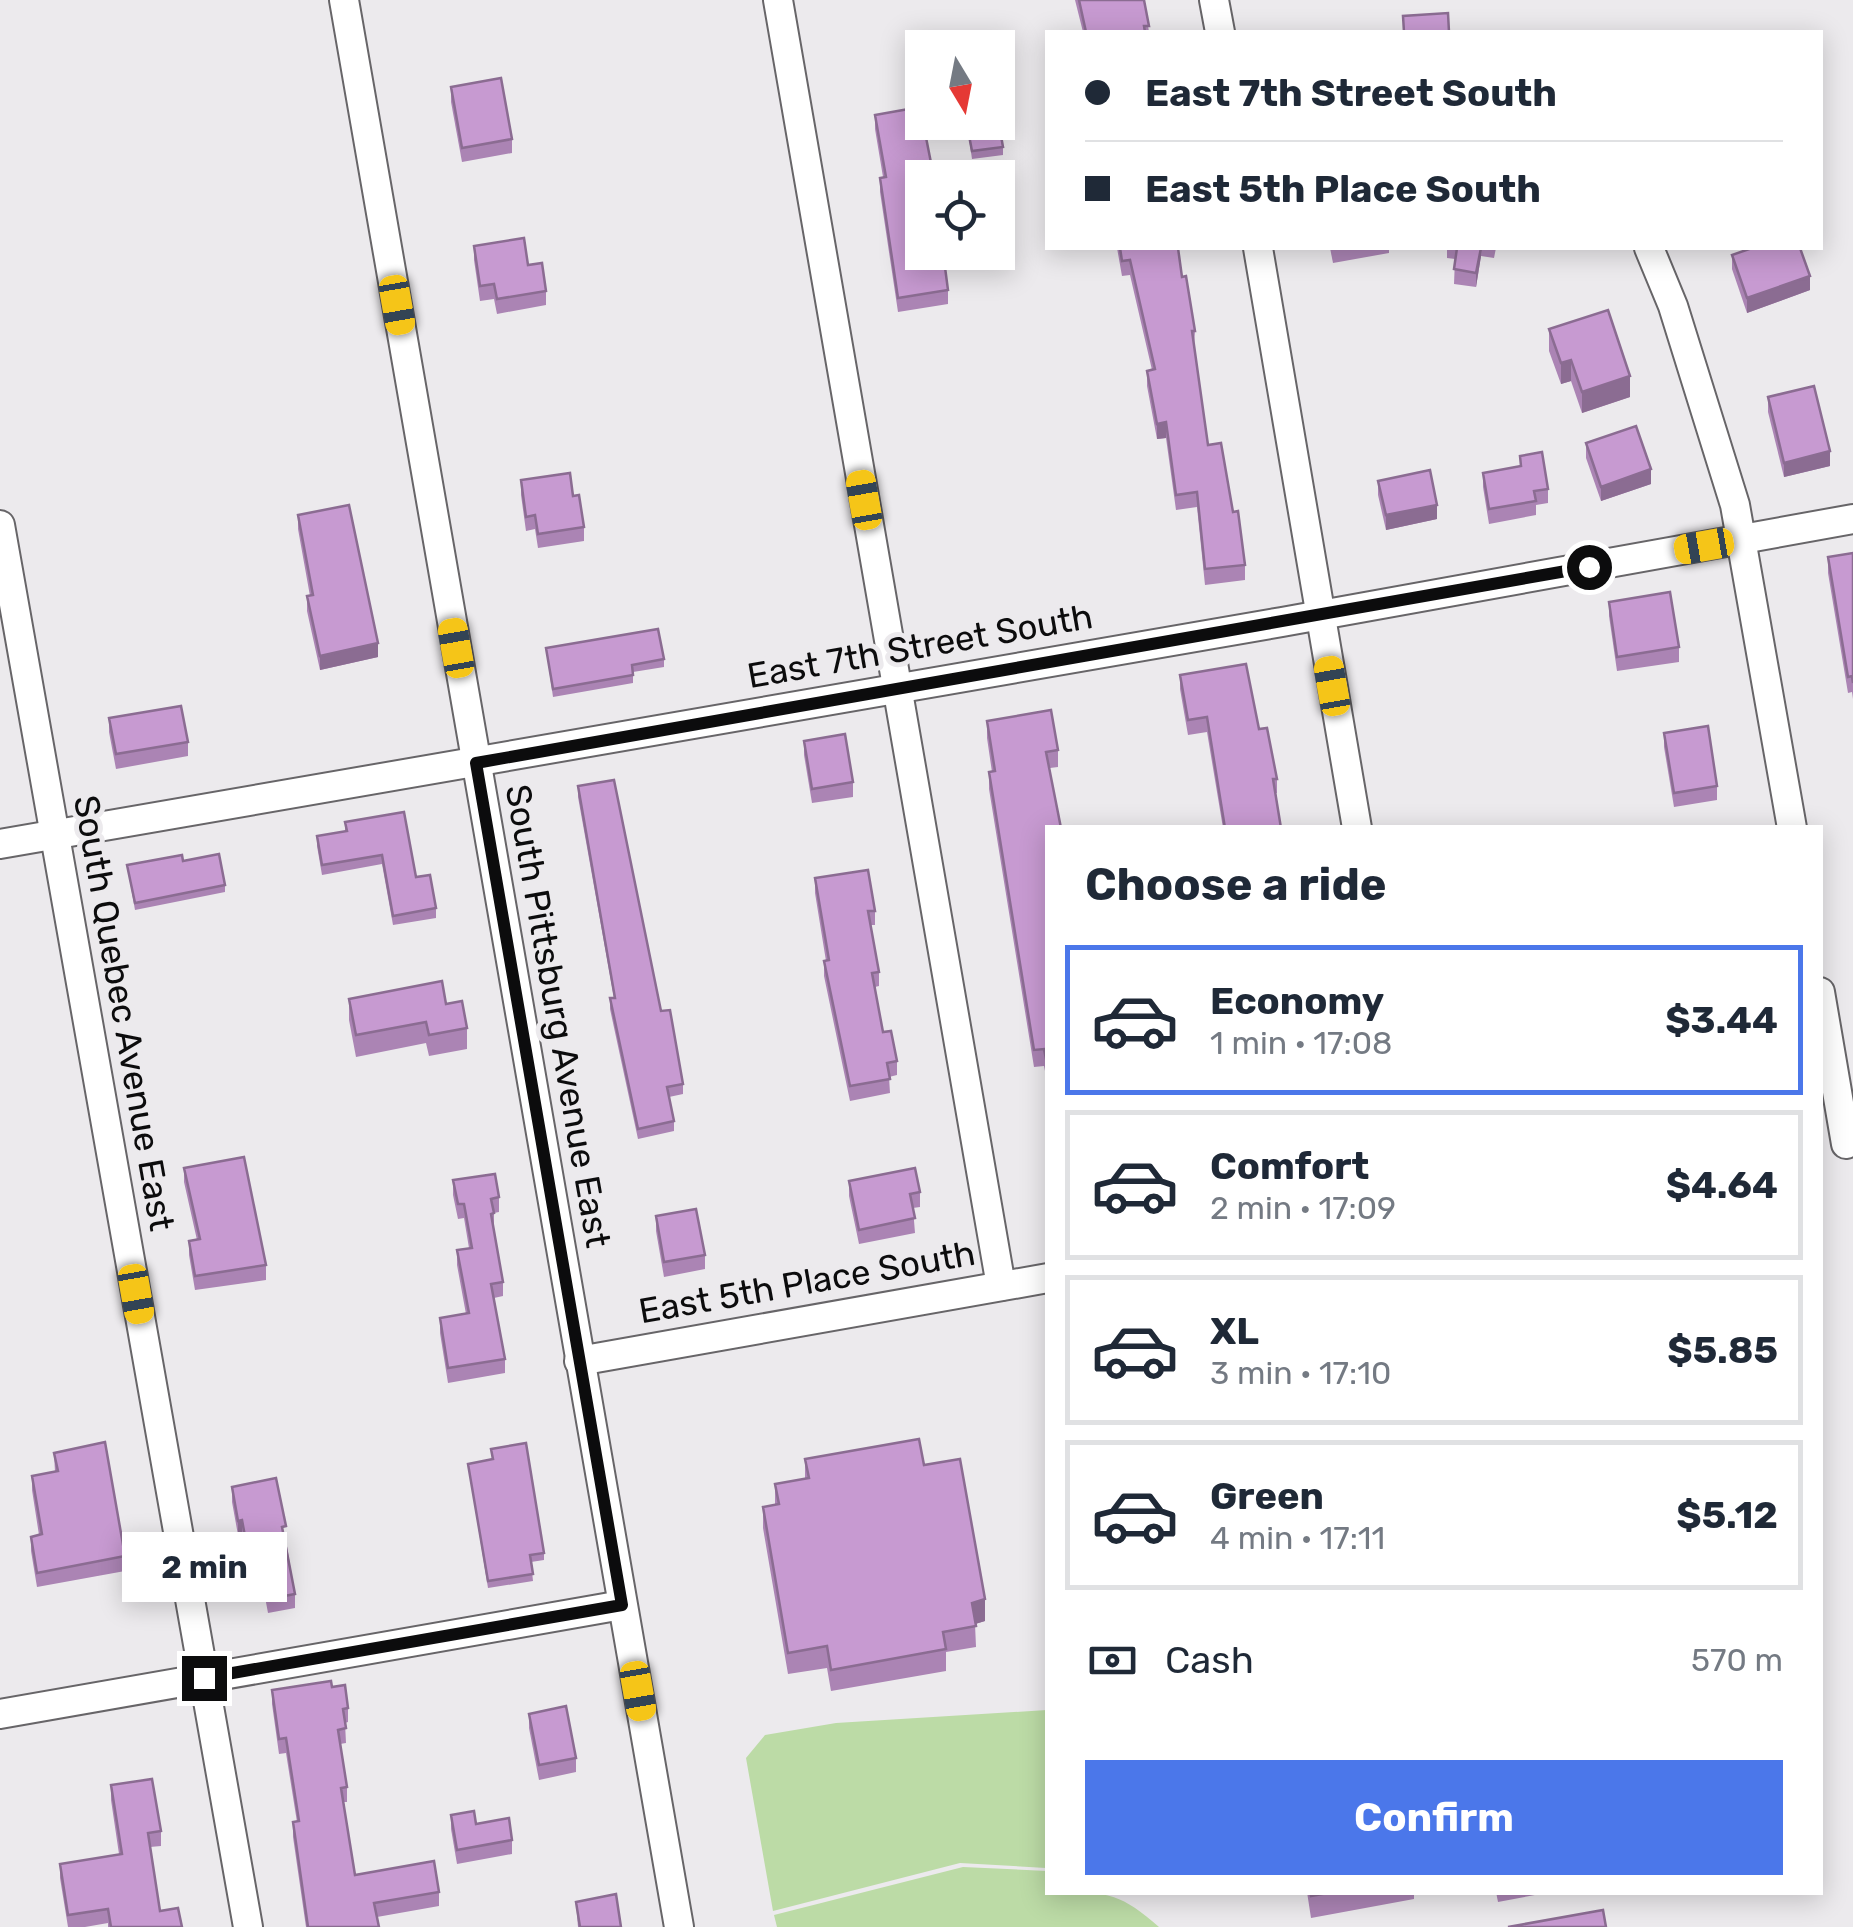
<!DOCTYPE html>
<meta charset="utf-8">
<style>
:root{--surface:#fff;--page:#f6f6f7;--text:#1f2937;--muted:#747a83;--line:#e0e1e3;--accent:#4b77ea}
body{margin:0;font-family:Rubik,sans-serif;background:var(--page);color:var(--text);height:100vh;display:flex;flex-direction:column;font-size:38px;white-space:nowrap}
*{box-sizing:border-box;margin:0}
p{font-size:32px;color:var(--muted)}
.icon{flex:none;width:55px;height:55px;fill:none;stroke:currentColor;stroke-width:2;stroke-linecap:round;stroke-linejoin:round}
.map{position:relative;flex:1;overflow:hidden}
.panel{position:absolute;left:1045px;top:825px;width:778px;height:1070px;display:flex;flex-direction:column;background:var(--surface);border-radius:0px;box-shadow:0 5px 25px #0003}
.panel>*{flex:none}
.top-card{position:absolute;left:1045px;top:30px;width:778px;height:220px;border-radius:0px;box-shadow:0 5px 25px #0003;display:grid;align-content:center;height:220px;padding:0 40px;background:var(--surface)}
.needle{width:65px;rotate:170deg}
.fabs{position:absolute;left:905px;top:30px;display:grid;gap:20px}
.fabs a{display:grid;place-items:center;width:110px;height:110px;border-radius:0px;background:var(--surface);box-shadow:0 5px 25px #0003;font-size:50px}
.end{position:absolute;width:45px;height:45px;margin:-22px;border:12px solid #0c0c0d;background:#fff;box-shadow:0 0 0 5px #fff}
.from{border-radius:50%}
.bubble{position:absolute;height:70px;border-radius:0px;background:var(--surface);box-shadow:0 5px 25px #0003;font-size:32px;font-weight:700;line-height:70px;text-align:center}
.car{position:absolute;width:30px;height:60px;margin:-30px -15px;border-radius:12px;box-shadow:0 0 8px 2px #0007;background:linear-gradient(#f5c518 24%,#345 0 40%,#f5c518 0 76%,#345 0 86%,#f5c518 0)}
.top-card b{display:flex;align-items:center;gap:35px;height:95px;font-size:38px}
.top-card b+b{border-top:2px solid var(--line)}
.top-card i{width:25px;height:25px;background:var(--text)}
ul{padding:0;list-style:none}
li{display:flex;align-items:center;gap:30px;height:150px;margin:0 20px 15px;padding:0 20px;border:5px solid var(--line);border-radius:0px}
li div{flex:1}
li b{display:block;font-size:38px}
li em{font-style:normal;font-weight:700}
li.current{border-color:var(--accent)}
li>.icon{width:90px;height:90px;stroke-width:1.5}
h2{padding:0 40px;font-size:45px;line-height:120px}
.pay{display:flex;align-items:center;gap:25px;height:110px;padding:0 40px;font-size:38px}
.pay p{margin-inline-start:auto}
.cta{display:flex;gap:20px;margin-top:auto;padding:20px 40px}
.cta a{flex:1;height:115px;border-radius:0px;background:var(--accent);color:#fff;font-size:40px;font-weight:700;line-height:115px;text-align:center}
.map>svg:first-child{display:block}
</style>
<div class="map">
<svg width="1853" height="1927" viewBox="0 0 1853 1927">
<rect width="100%" height="100%" fill="#eceaed"/>
<g fill="#bcdba6">
<polygon points="1047,1710 1046,1868 960,1863 773,1911 746,1758 765,1735 836,1723"/>
<path d="M963,1867L1047,1871L1048,1892C1101,1892 1117,1889 1159,1927H777L774,1915Z"/>
</g>
<g fill="none" stroke-linecap="round" stroke-linejoin="round">
<defs>
<g id="minor">
<polyline points="344,0 679,1927"/>
<polyline points="778,0 1001,1286"/>
<polyline points="1214,0 1220,32"/>
<polyline points="1258,248 1357,828"/>
<polyline points="1649,248 1673,306 1735,505 1792,828"/>
<polyline points="0,525 248,1927"/>
<polyline points="0,844 1282,622 1853,519"/>
<polyline points="1820,992 1846,1144"/>
<polyline points="579,1361 1048,1278"/>
<polyline points="0,1714 622,1605"/>
</g>
</defs>
<use href="#minor" stroke="#676568" stroke-width="32"/>
<use href="#minor" stroke="#fff" stroke-width="28"/>
</g>
<g fill="#ab84b4">
<polygon points="1075,0 1144,0 1149,32 1083,32"/>
<polygon points="451,87 512,139 512,153 462,162 451,102"/>
<polygon points="875,115 922,178 948,290 948,304 898,312 880,192 880,178 883,177 875,129"/>
<polygon points="967,125 1003,147 1003,155 972,159"/>
<polygon points="474,246 528,265 546,291 546,305 497,314 494,299 480,301 474,260"/>
<polygon points="1117,248 1178,248 1182,277 1195,331 1194,346 1208,445 1233,512 1245,565 1245,580 1205,585 1197,507 1176,510 1166,438 1157,439 1147,386 1147,371 1152,370 1130,275 1122,276"/>
<polygon points="1330,248 1389,248 1389,253 1333,263"/>
<polygon points="1447,248 1496,248 1494,258 1481,256 1476,287 1454,284 1455,259 1447,258"/>
<polygon points="1732,255 1810,290 1747,313 1732,269"/>
<polygon points="1549,329 1630,397 1582,413 1571,381 1561,384 1549,351"/>
<polygon points="1768,397 1830,466 1784,477 1768,412"/>
<polygon points="1586,443 1651,484 1601,501 1586,458"/>
<polygon points="1520,456 1548,489 1548,503 1536,505 1536,515 1489,524 1483,487 1483,473 1520,467"/>
<polygon points="521,480 573,496 584,527 584,541 538,548 535,529 526,531 521,495"/>
<polygon points="1378,481 1437,519 1386,530 1378,495"/>
<polygon points="298,515 378,657 320,670 307,611 307,596 310,596 298,529"/>
<polygon points="1853,553 1853,699 1852,692 1848,693 1828,573 1828,557"/>
<polygon points="1609,602 1679,647 1679,662 1617,671 1609,616"/>
<polygon points="546,648 664,659 664,667 633,672 633,683 553,697"/>
<polygon points="1180,675 1259,729 1277,779 1277,793 1276,793 1281,828 1223,828 1207,732 1188,735 1180,689"/>
<polygon points="109,718 188,742 188,756 116,769 109,732"/>
<polygon points="987,721 1058,750 1058,767 1050,768 1048,828 1048,1086 1044,1066 1034,1067 989,789 989,772 992,772 987,738"/>
<polygon points="1664,733 1717,786 1717,800 1674,807 1664,747"/>
<polygon points="804,741 853,782 853,797 812,803 804,755"/>
<polygon points="578,786 661,1011 683,1084 683,1094 669,1097 674,1121 674,1131 638,1139 610,1009 610,998 614,998 578,797"/>
<polygon points="345,822 416,877 436,908 436,918 393,925 382,864 322,875 317,846 317,836 345,831"/>
<polygon points="183,861 225,885 225,892 135,910 127,865"/>
<polygon points="815,878 875,911 875,925 871,925 879,972 879,986 875,987 883,1032 897,1061 897,1075 889,1077 890,1093 850,1101 824,976 824,961 826,961 815,893"/>
<polygon points="349,999 446,1004 467,1028 467,1049 429,1056 426,1043 356,1057 349,1020"/>
<polygon points="184,1168 266,1265 266,1280 195,1290 189,1255 189,1241 197,1240 184,1182"/>
<polygon points="453,1180 499,1197 499,1212 494,1213 494,1228 503,1282 503,1296 494,1298 505,1359 505,1373 448,1383 440,1333 440,1318 466,1314 457,1265 457,1250 469,1248 464,1218 458,1219 453,1195"/>
<polygon points="849,1181 920,1192 920,1207 913,1208 915,1233 859,1244 849,1196"/>
<polygon points="656,1216 705,1255 705,1269 664,1277 656,1231"/>
<polygon points="491,1449 544,1553 544,1560 531,1562 533,1581 488,1588 468,1464 492,1460"/>
<polygon points="54,1453 125,1556 125,1571 37,1587 31,1551 31,1537 39,1535 32,1490 32,1476 55,1472"/>
<polygon points="805,1459 924,1465 985,1621 975,1624 976,1647 946,1652 946,1671 831,1691 827,1668 788,1674 763,1528 763,1507 775,1505 775,1484 805,1479"/>
<polygon points="232,1487 286,1541 295,1594 295,1608 268,1613 265,1597 254,1599 242,1534 238,1535 232,1502"/>
<polygon points="332,1687 348,1708 348,1722 345,1723 346,1743 340,1744 347,1787 347,1802 343,1802 355,1875 439,1892 439,1906 377,1917 379,1927 306,1927 293,1837 293,1822 297,1822 286,1753 279,1754 272,1704 272,1690"/>
<polygon points="529,1714 576,1758 576,1772 539,1780 529,1728"/>
<polygon points="111,1785 161,1831 161,1846 150,1847 160,1911 182,1927 108,1927 108,1923 85,1927 68,1927 60,1878 60,1864 119,1854 111,1800"/>
<polygon points="451,1815 512,1840 512,1854 457,1864 451,1829"/>
<polygon points="1307,1892 1421,1892 1414,1894 1414,1899 1311,1918"/>
<polygon points="1496,1892 1551,1892 1498,1902"/>
<polygon points="576,1902 621,1927 578,1927"/>
</g>
<g fill="#8b6c92">
<polygon points="1481,248 1481,256 1476,287 1476,273"/>
<polygon points="1810,276 1810,290 1747,313 1747,298"/>
<polygon points="1571,360 1571,381 1561,384 1561,363"/>
<polygon points="1630,376 1630,397 1582,413 1582,392"/>
<polygon points="1166,422 1166,438 1157,439 1157,424"/>
<polygon points="1830,451 1830,466 1784,477 1784,463"/>
<polygon points="1651,469 1651,484 1601,501 1601,487"/>
<polygon points="1437,505 1437,519 1386,530 1386,515"/>
<polygon points="378,643 378,657 320,670 320,656"/>
<polygon points="242,1520 242,1534 238,1535 238,1521"/>
<polygon points="985,1599 985,1621 972,1625 972,1603"/>
</g>
<g fill="#c79ad1" stroke="#8b6c92" stroke-width="2.5">
<polygon points="1079,0 1144,0 1149,26 1144,26 1145,32 1086,32"/>
<polygon points="1448,13 1449,32 1404,32 1403,16"/>
<polygon points="501,78 512,139 462,148 451,87"/>
<polygon points="920,107 934,178 922,178 922,252 943,252 948,290 898,298 880,178 886,177 875,115"/>
<polygon points="998,119 1003,147 972,151 967,125 981,122 998,122"/>
<polygon points="524,238 528,265 542,263 546,291 497,299 494,284 480,286 474,246"/>
<polygon points="1120,248 1178,248 1182,277 1186,276 1195,331 1192,331 1208,445 1221,443 1233,512 1238,511 1245,565 1205,569 1197,492 1176,495 1166,422 1157,424 1147,371 1155,369 1130,260 1122,261"/>
<polygon points="1457,248 1481,248 1476,273 1454,269"/>
<polygon points="1752,248 1800,248 1810,276 1747,298 1732,255"/>
<polygon points="1608,310 1630,376 1582,392 1571,360 1561,363 1549,329"/>
<polygon points="1814,386 1830,451 1784,463 1768,397"/>
<polygon points="1636,426 1651,469 1601,487 1586,443"/>
<polygon points="1542,452 1548,489 1534,491 1536,501 1489,509 1483,473 1521,466 1520,456"/>
<polygon points="1430,470 1437,505 1386,515 1378,481"/>
<polygon points="570,473 573,496 579,495 584,527 538,534 535,515 526,517 521,480"/>
<polygon points="349,505 378,643 320,656 307,596 313,595 298,515"/>
<polygon points="1853,553 1853,683 1852,676 1848,677 1828,557"/>
<polygon points="1670,592 1679,647 1617,657 1609,602"/>
<polygon points="658,629 664,659 632,665 633,675 553,689 546,648"/>
<polygon points="1246,664 1259,729 1267,728 1277,779 1273,779 1281,828 1225,828 1207,717 1188,720 1180,675"/>
<polygon points="181,706 188,742 116,754 109,718"/>
<polygon points="1051,710 1058,750 1046,752 1061,828 1048,828 1048,1069 1044,1049 1034,1050 989,772 995,771 987,721"/>
<polygon points="1708,726 1717,786 1674,793 1664,733"/>
<polygon points="845,734 853,782 812,789 804,741"/>
<polygon points="614,780 661,1011 670,1010 683,1084 667,1087 674,1121 638,1129 610,998 615,998 578,786"/>
<polygon points="404,812 416,877 430,875 436,908 393,916 382,855 322,865 317,836 347,831 345,822"/>
<polygon points="219,854 225,885 135,903 127,865 182,855 183,861"/>
<polygon points="868,870 875,911 868,911 879,972 872,973 883,1032 891,1031 897,1061 887,1063 890,1079 850,1086 824,961 829,960 815,878"/>
<polygon points="442,981 446,1004 462,1001 467,1028 429,1035 426,1022 356,1035 349,999"/>
<polygon points="244,1157 266,1265 195,1276 189,1241 200,1239 184,1168"/>
<polygon points="915,1168 920,1192 910,1194 915,1218 859,1230 849,1181"/>
<polygon points="495,1174 499,1197 491,1199 494,1213 491,1214 503,1282 491,1284 505,1359 448,1368 440,1318 469,1313 457,1250 472,1248 464,1204 458,1204 453,1180"/>
<polygon points="696,1209 705,1255 664,1262 656,1216"/>
<polygon points="919,1439 924,1465 960,1459 985,1599 972,1603 976,1626 943,1632 946,1649 831,1670 827,1646 788,1653 763,1507 779,1504 775,1484 809,1478 805,1459"/>
<polygon points="105,1442 125,1556 37,1573 31,1537 42,1534 32,1476 58,1471 54,1453"/>
<polygon points="526,1443 544,1553 530,1555 533,1574 488,1581 468,1464 493,1459 491,1449"/>
<polygon points="276,1478 286,1526 282,1527 295,1594 268,1599 265,1583 254,1585 242,1520 238,1521 232,1487"/>
<polygon points="331,1681 332,1687 345,1685 348,1708 343,1709 346,1728 338,1730 347,1787 341,1788 355,1875 434,1861 439,1892 374,1903 379,1927 308,1927 293,1822 299,1821 286,1738 279,1739 272,1690"/>
<polygon points="566,1706 576,1758 539,1765 529,1714"/>
<polygon points="152,1779 161,1831 148,1833 160,1911 178,1908 182,1927 111,1927 108,1909 68,1915 60,1864 122,1854 111,1785"/>
<polygon points="474,1811 476,1824 509,1818 512,1840 457,1850 451,1815"/>
<polygon points="1310,1892 1333,1892 1311,1896"/>
<polygon points="616,1894 621,1927 580,1927 576,1902"/>
<polygon points="1603,1910 1606,1927 1508,1927"/>
</g>
<g fill="none" stroke-linecap="round" stroke-linejoin="round">
<polyline stroke="#0c0c0d" stroke-width="12" points="204,1678 622,1605 476,763 1589,567"/>
</g>
<g text-anchor="middle" dominant-baseline="central" stroke-width="10" stroke-linejoin="round" paint-order="stroke">
<g font-size="35" fill="#0c0c0d" stroke="#eceaed">
<text transform="translate(920 646) rotate(-10)">East 7th Street South</text>
<text transform="translate(124 1013) rotate(80)">South Quebec Avenue East</text>
<text transform="translate(558 1016) rotate(80)">South Pittsburg Avenue East</text>
<text transform="translate(807 1282) rotate(-10)">East 5th Place South</text>
</g>
</g>
</svg>
<div class="fabs">
<a><svg class="needle" viewBox="-14 -14 28 28"><path d="M0-13l5 13h-10z" fill="#e53935"/><path d="M0 13l5-13h-10z" fill="#747a83"/></svg></a>
<a><svg class="icon" aria-label="locate" viewBox="0 0 24 24"><circle cx="12" cy="12" r="6"/><path d="M12 2v4M12 18v4M2 12h4M18 12h4"/></svg></a>
</div>
<i class="end from" style="left:1589px;top:567px"></i>
<i class="end" style="left:204px;top:1678px"></i>
<div class="bubble" style="left:122px;top:1532px;width:165px">2 min</div>
<i class="car" style="left:397px;top:305px;rotate:170deg"></i>
<i class="car" style="left:864px;top:500px;rotate:350deg"></i>
<i class="car" style="left:1704px;top:546px;rotate:260deg"></i>
<i class="car" style="left:456px;top:648px;rotate:350deg"></i>
<i class="car" style="left:1332px;top:686px;rotate:350deg"></i>
<i class="car" style="left:136px;top:1294px;rotate:170deg"></i>
<i class="car" style="left:638px;top:1691px;rotate:170deg"></i>
<div class="top-card">
<b><i class="from"></i>East 7th Street South</b>
<b><i></i>East 5th Place South</b>
</div>
<section class="panel">
<h2>Choose a ride</h2>
<ul>
<li class="current"><svg class="icon" aria-label="car" viewBox="0 0 24 24"><path d="M5 17H2v-5l4-1 3-4h7l3 4 3 1v5h-3M9 17h6M6 11h13"/><circle cx="7" cy="17" r="2"/><circle cx="17" cy="17" r="2"/></svg><div><b>Economy</b><p>1 min · 17:08</p></div><em>$3.44</em></li>
<li><svg class="icon" aria-label="car" viewBox="0 0 24 24"><path d="M5 17H2v-5l4-1 3-4h7l3 4 3 1v5h-3M9 17h6M6 11h13"/><circle cx="7" cy="17" r="2"/><circle cx="17" cy="17" r="2"/></svg><div><b>Comfort</b><p>2 min · 17:09</p></div><em>$4.64</em></li>
<li><svg class="icon" aria-label="car" viewBox="0 0 24 24"><path d="M5 17H2v-5l4-1 3-4h7l3 4 3 1v5h-3M9 17h6M6 11h13"/><circle cx="7" cy="17" r="2"/><circle cx="17" cy="17" r="2"/></svg><div><b>XL</b><p>3 min · 17:10</p></div><em>$5.85</em></li>
<li><svg class="icon" aria-label="car" viewBox="0 0 24 24"><path d="M5 17H2v-5l4-1 3-4h7l3 4 3 1v5h-3M9 17h6M6 11h13"/><circle cx="7" cy="17" r="2"/><circle cx="17" cy="17" r="2"/></svg><div><b>Green</b><p>4 min · 17:11</p></div><em>$5.12</em></li>
</ul>
<div class="pay"><svg class="icon" aria-label="cash" viewBox="0 0 24 24"><path d="M3 7h18v10H3z"/><circle cx="12" cy="12" r="2"/></svg>Cash<p>570 m</p></div>
<div class="cta"><a>Confirm</a></div>
</section>
</div>
